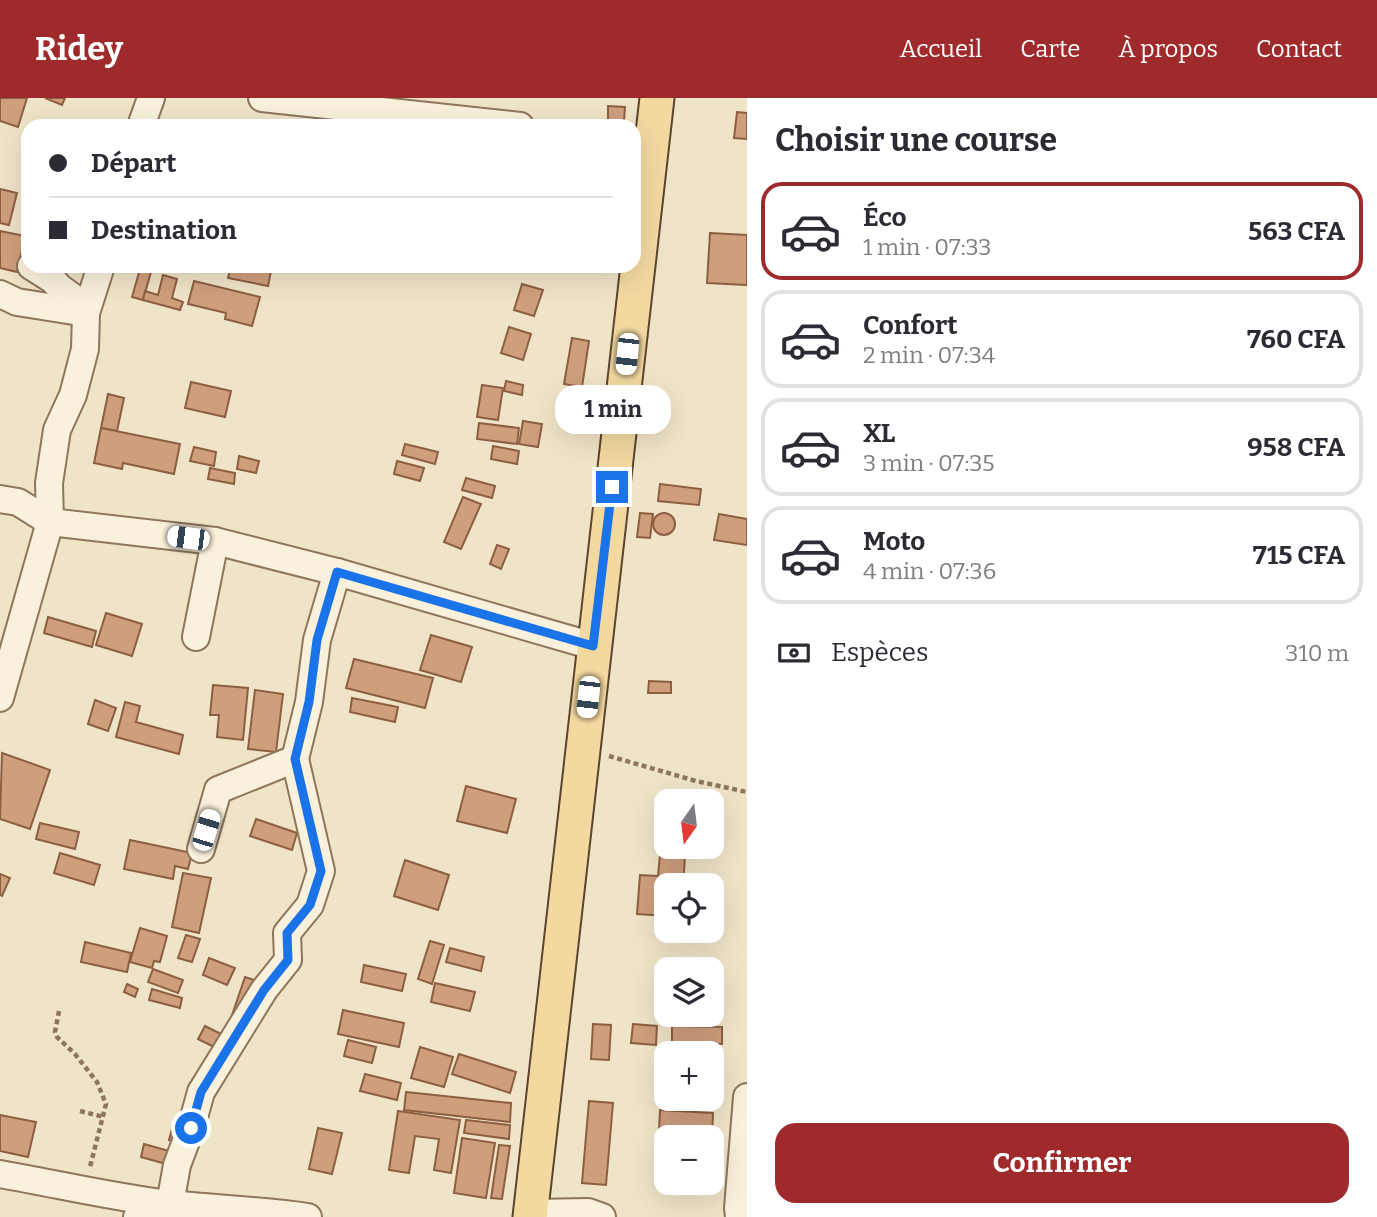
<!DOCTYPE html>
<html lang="fr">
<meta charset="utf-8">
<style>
:root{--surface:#fff;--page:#f2f2f3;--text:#2b2b33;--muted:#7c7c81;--line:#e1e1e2;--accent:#9e2a2b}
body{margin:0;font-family:Bitter,serif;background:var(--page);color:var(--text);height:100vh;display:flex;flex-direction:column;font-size:26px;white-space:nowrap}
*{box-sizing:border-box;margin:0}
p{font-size:23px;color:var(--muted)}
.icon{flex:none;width:38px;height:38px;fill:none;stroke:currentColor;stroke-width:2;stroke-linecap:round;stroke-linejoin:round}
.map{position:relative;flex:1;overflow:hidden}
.sheet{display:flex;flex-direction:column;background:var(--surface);width:630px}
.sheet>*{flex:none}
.hud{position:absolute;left:21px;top:21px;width:620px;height:154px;border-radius:21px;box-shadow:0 7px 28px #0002;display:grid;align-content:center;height:154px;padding:0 28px;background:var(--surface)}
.needle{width:46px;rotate:194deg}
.buttons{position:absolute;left:654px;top:691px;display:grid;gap:14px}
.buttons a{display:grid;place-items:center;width:70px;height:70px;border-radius:14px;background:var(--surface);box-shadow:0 7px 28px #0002;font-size:35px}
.end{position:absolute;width:32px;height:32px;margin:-16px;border:9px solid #1a73e8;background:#fff;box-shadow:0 0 0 4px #fff}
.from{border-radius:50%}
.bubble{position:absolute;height:49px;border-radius:21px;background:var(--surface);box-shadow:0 7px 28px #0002;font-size:23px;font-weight:700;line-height:49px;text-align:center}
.car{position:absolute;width:21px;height:42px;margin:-21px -10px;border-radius:9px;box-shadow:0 0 5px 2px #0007;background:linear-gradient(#fff 24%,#345 0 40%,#fff 0 76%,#345 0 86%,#fff 0)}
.hud b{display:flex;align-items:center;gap:24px;height:66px;font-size:26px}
.hud b+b{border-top:2px solid var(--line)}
.hud i{width:18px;height:18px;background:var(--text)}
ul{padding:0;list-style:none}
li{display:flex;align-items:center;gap:21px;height:98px;margin:0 14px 10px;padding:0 14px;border:4px solid var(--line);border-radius:21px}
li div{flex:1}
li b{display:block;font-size:26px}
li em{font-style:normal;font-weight:700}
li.active{border-color:var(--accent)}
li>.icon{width:63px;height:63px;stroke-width:1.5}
h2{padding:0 28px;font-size:32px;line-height:84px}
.pay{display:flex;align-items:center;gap:18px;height:77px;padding:0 28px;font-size:26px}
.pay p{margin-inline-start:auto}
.button{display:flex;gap:14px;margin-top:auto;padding:14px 28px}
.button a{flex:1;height:80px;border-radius:21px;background:var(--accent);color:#fff;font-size:28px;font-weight:700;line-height:80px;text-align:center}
header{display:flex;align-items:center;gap:42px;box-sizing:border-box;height:98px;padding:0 35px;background:var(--accent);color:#fff}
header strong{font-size:33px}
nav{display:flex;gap:38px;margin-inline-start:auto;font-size:24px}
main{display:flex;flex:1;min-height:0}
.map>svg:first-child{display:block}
</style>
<header>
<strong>Ridey</strong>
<nav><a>Accueil</a><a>Carte</a><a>À propos</a><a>Contact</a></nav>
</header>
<main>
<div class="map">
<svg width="747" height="1119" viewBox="0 0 747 1119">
<rect width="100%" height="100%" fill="#f0e4c8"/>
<g fill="#cf9f7d" stroke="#8d5f41" stroke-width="2">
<polygon points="0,0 27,0 18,29 0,23"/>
<polygon points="45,0 65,0 62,7"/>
<polygon points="608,8 625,9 624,23 608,23"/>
<polygon points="737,14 747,15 747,41 734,40"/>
<polygon points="26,76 28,76 28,91 23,90"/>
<polygon points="0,91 17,95 9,127 0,125"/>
<polygon points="0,133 25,138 17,174 0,170"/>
<polygon points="710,135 747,137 747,187 707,185"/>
<polygon points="151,168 176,168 174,174"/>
<polygon points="231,168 272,168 268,188 228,180"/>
<polygon points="140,171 151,174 143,202 132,199"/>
<polygon points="163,177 177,181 172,200 183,204 180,212 143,202 145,193 158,197"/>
<polygon points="194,183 260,199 252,228 225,221 226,215 188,206"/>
<polygon points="522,186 543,192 534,218 514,212"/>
<polygon points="509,229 531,236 523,262 501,255"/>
<polygon points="572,240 589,243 582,289 564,286"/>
<polygon points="506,283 523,287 522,297 504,293"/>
<polygon points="191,284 231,293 225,319 185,310"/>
<polygon points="482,287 503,290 498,322 477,319"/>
<polygon points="108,296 124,300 117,333 101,330"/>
<polygon points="523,323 542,326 538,349 519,346"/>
<polygon points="479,325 519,330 517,346 477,341"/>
<polygon points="101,330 180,346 174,376 123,365 122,371 94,365"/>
<polygon points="405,346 438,354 435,366 402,357"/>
<polygon points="493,348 519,353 517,366 491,361"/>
<polygon points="194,349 216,354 214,368 190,363"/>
<polygon points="239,358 259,363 256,375 237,371"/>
<polygon points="397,363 424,370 420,383 394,376"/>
<polygon points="210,370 235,375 234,386 208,381"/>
<polygon points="466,380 495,388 492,400 462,392"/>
<polygon points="660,386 701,391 699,407 658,403"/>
<polygon points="463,399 481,406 461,451 444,444"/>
<circle cx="664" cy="426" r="11"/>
<polygon points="640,415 653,416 650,440 637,439"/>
<polygon points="719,416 747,421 747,447 714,442"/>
<polygon points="497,447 509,451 501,471 490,466"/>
<polygon points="106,515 142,526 132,558 96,547"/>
<polygon points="48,519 96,533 92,549 44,535"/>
<polygon points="431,537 472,549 461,584 420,572"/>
<polygon points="354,561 433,580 425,610 346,590"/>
<polygon points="649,583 671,584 671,595 648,595"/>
<polygon points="213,587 248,590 243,642 217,639 219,617 210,617"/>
<polygon points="255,592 283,596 276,654 248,651"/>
<polygon points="352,600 398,609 395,624 350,614"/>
<polygon points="95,602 116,610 108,633 88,626"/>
<polygon points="125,604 140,608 136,624 183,637 179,656 116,639"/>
<polygon points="2,655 50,672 30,731 0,721"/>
<polygon points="466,688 516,701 507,735 457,723"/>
<polygon points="256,721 297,735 292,752 250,738"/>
<polygon points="40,725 79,734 75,751 36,741"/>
<polygon points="130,742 192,755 188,771 175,768 173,781 124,771"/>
<polygon points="60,755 100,767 94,787 54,775"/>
<polygon points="660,757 685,758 683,788 667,788 667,818 637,816 640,777 658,778"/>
<polygon points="405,762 449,777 438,812 394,798"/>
<polygon points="183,775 211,780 199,835 172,829"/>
<polygon points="0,776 10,780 2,798 0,797"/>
<polygon points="140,830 167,838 160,864 154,863 152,870 130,864"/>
<polygon points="186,837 200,841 192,864 178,860"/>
<polygon points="430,843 444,847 432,886 418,881"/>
<polygon points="85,844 131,855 127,874 81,864"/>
<polygon points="450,850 484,859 481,873 446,864"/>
<polygon points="209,860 235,870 227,887 203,877"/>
<polygon points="364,867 406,876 402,893 361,884"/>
<polygon points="153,871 183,882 178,895 148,884"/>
<polygon points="245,879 257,883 231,920"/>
<polygon points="435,885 475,894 470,913 431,904"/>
<polygon points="127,886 138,891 135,899 124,894"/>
<polygon points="152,891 182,900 180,910 149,902"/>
<polygon points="343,912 404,925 399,949 338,936"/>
<polygon points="593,926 611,927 609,962 591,961"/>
<polygon points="633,926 657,928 656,947 631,945"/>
<polygon points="205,928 227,939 220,952 198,941"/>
<polygon points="672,928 722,929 722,946 672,945"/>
<polygon points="348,942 376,949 372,965 344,958"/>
<polygon points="420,949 453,959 444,989 411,980"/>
<polygon points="459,956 516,974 510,995 452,976"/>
<polygon points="365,976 401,985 397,1002 360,993"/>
<polygon points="406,994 511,1005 510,1024 404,1012"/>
<polygon points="589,1003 613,1005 606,1087 582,1085"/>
<polygon points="660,1012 713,1015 712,1040 667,1040 667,1055 658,1054"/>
<polygon points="398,1013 460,1022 451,1075 434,1072 439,1041 415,1038 409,1075 389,1072"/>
<polygon points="0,1017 36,1024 28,1059 0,1053"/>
<polygon points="175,1020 185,1023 180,1045 169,1042"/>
<polygon points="466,1022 510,1027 509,1041 464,1035"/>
<polygon points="318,1030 342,1035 332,1076 309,1071"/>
<polygon points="462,1040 495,1045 486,1100 454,1095"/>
<polygon points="144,1046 169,1053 166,1066 141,1059"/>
<polygon points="499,1047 510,1048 502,1101 491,1100"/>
</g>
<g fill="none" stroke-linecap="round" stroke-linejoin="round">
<defs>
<g id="minor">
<polyline points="262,0 520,28"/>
<polyline points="141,28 151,0"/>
<polyline points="0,196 17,204 86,215 101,168"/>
<polyline points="0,401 18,404 50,424 215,443 337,474 593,548"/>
<polyline points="196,539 215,443"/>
<polyline points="0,600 50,424 49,385 57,332 73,297 85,251 86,215 74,200 59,189 53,182 31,168"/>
<polyline points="201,751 218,692 295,661 309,604 317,542 337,474"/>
<path d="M0,1076C57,1086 111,1099 169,1106C216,1111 262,1112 308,1119"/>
<polyline points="531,1115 588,1114 602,1119"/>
<polyline points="137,1119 140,1115 170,1106 177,1067 191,1030 201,994 264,892 288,862 287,835 310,807 321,773 295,661"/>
<polyline points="739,1119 738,1110 747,999"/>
</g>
<polyline id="major" points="530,1119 657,0"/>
</defs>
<use href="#minor" stroke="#8d765c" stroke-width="30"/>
<use href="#major" stroke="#5b4430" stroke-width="37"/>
<g stroke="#8d765c" stroke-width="4.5" stroke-dasharray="5 3.5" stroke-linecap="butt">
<polyline points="609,658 696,683 747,694"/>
<polyline points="59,913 55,934 57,939 75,956 97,984 106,1006 90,1069"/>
<polyline points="80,1013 104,1019"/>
</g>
<use href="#minor" stroke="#faf1dc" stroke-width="26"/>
<use href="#major" stroke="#f3d9a0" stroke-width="33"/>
</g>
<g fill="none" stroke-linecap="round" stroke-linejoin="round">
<polyline stroke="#1a73e8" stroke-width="9" points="191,1030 201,994 264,892 288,862 287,835 310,807 321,773 295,661 309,604 317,542 337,474 593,548 612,389"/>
</g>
</svg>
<div class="buttons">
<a><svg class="needle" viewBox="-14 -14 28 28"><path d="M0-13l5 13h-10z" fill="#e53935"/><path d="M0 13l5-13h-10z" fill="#7c7c81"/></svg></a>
<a><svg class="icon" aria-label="locate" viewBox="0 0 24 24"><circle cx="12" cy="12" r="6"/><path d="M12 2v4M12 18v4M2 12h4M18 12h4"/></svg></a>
<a><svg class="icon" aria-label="layers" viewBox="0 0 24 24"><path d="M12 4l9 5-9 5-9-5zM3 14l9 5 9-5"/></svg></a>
<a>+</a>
<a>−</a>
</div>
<i class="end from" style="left:191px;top:1030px"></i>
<i class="end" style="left:612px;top:389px"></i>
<div class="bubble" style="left:555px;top:287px;width:116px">1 min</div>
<i class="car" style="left:627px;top:256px;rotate:186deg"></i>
<i class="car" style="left:188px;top:440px;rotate:277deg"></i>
<i class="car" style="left:588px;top:599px;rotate:186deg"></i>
<i class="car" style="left:206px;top:732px;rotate:17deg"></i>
<div class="hud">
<b><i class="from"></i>Départ</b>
<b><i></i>Destination</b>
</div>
</div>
<section class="sheet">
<h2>Choisir une course</h2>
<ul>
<li class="active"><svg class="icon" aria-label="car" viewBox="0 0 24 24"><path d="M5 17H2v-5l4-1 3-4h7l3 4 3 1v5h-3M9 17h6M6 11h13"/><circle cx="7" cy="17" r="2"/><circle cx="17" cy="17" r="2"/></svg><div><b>Éco</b><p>1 min · 07:33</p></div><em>563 CFA</em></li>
<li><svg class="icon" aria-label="car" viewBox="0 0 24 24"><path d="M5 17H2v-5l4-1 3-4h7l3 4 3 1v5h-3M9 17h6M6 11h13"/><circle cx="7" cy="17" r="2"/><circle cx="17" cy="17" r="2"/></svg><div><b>Confort</b><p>2 min · 07:34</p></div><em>760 CFA</em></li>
<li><svg class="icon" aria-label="car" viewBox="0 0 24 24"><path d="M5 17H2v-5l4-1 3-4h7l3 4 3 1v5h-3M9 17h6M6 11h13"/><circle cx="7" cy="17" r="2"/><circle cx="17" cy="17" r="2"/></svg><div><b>XL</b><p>3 min · 07:35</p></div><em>958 CFA</em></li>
<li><svg class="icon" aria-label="car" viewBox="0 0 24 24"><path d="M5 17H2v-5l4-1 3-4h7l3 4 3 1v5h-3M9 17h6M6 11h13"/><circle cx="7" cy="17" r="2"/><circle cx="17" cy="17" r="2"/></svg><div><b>Moto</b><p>4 min · 07:36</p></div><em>715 CFA</em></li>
</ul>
<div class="pay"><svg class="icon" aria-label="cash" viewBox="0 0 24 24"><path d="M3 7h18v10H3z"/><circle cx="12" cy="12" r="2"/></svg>Espèces<p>310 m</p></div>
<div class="button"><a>Confirmer</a></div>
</section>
</main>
